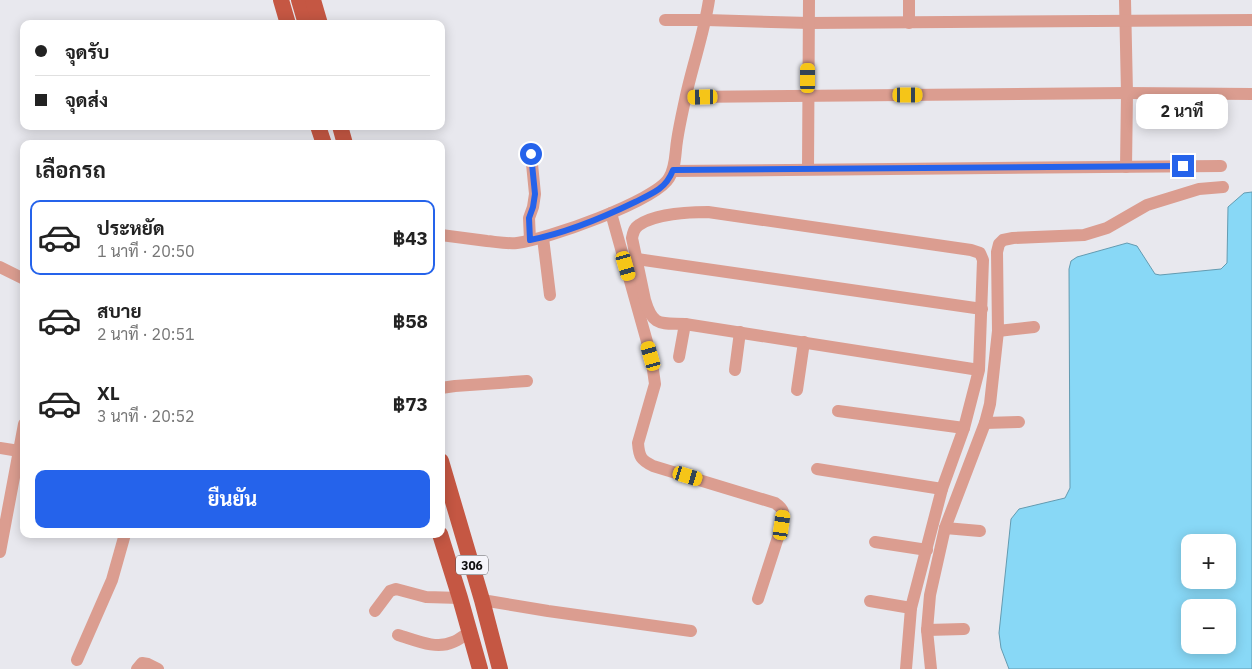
<!DOCTYPE html>
<html lang="th">
<meta charset="utf-8">
<style>
:root{--surface:#fff;--page:#f6f6f6;--text:#222;--muted:#767676;--line:#e0e0e0;--accent:#2563eb}
body{margin:0;font-family:"IBM Plex Sans",Sarabun,sans-serif;background:var(--page);color:var(--text);height:100vh;display:flex;flex-direction:column;font-size:19px;white-space:nowrap}
*{box-sizing:border-box;margin:0}
p{font-size:16px;color:var(--muted)}
.icon{flex:none;width:28px;height:28px;fill:none;stroke:currentColor;stroke-width:2;stroke-linecap:round;stroke-linejoin:round}
.map{position:relative;flex:1;overflow:hidden}
.sheet{position:absolute;left:20px;top:140px;width:425px;height:398px;display:flex;flex-direction:column;background:var(--surface);border-radius:10px;box-shadow:0 2px 12px #0003}
.sheet>*{flex:none}
.guide{position:absolute;left:20px;top:20px;width:425px;height:110px;border-radius:10px;box-shadow:0 2px 12px #0003;display:grid;align-content:center;height:110px;padding:0 15px;background:var(--surface)}
.tools{position:absolute;left:1181px;top:534px;display:grid;gap:10px}
.tools a{display:grid;place-items:center;width:55px;height:55px;border-radius:10px;background:var(--surface);box-shadow:0 2px 12px #0003;font-size:25px}
.end{position:absolute;width:22px;height:22px;margin:-11px;border:6px solid #2563eb;background:#fff;box-shadow:0 0 0 2px #fff}
.from{border-radius:50%}
.bubble{position:absolute;height:35px;border-radius:10px;background:var(--surface);box-shadow:0 2px 12px #0003;font-size:16px;font-weight:700;line-height:35px;text-align:center}
.car{position:absolute;width:15px;height:30px;margin:-15px -8px;border-radius:6px;box-shadow:0 0 4px 1px #0007;background:linear-gradient(#f5c518 24%,#345 0 40%,#f5c518 0 76%,#345 0 86%,#f5c518 0)}
.guide b{display:flex;align-items:center;gap:18px;height:48px;font-size:19px}
.guide b+b{border-top:1px solid var(--line)}
.guide i{width:12px;height:12px;background:var(--text)}
ul{padding:0;list-style:none}
li{display:flex;align-items:center;gap:15px;height:75px;margin:0 10px 8px;padding:0 5px;border:2px solid transparent;border-radius:10px}
li div{flex:1}
li b{display:block;font-size:19px}
li em{font-style:normal;font-weight:700}
li.current{border-color:var(--accent)}
li>.icon{width:45px;height:45px;stroke-width:1.5}
h2{padding:0 15px;font-size:22px;line-height:60px}
.button{display:flex;gap:10px;margin-top:auto;padding:10px 15px}
.button a{flex:1;height:58px;border-radius:10px;background:var(--accent);color:#fff;font-size:20px;font-weight:700;line-height:58px;text-align:center}
.map>svg:first-child{display:block}
</style>
<div class="map">
<svg width="1252" height="669" viewBox="0 0 1252 669">
<rect width="100%" height="100%" fill="#e8e8ee"/>
<path fill="#88d8f6" stroke="#639bb1" fill-rule="evenodd" d="M1252,192V669H1009L1001,648L999,633L1011,519L1019,509L1065,498L1070,488L1069,269L1071,261L1077,257L1127,243L1137,246L1155,274L1160,275L1221,269L1227,263L1228,207L1244,193ZM1190,542H1228V580H1190ZM1190,608H1228V645H1190Z"/>
<g fill="none" stroke-linecap="round" stroke-linejoin="round">
<g stroke="#db9d90" stroke-width="12">
<polyline points="1125,0 1127,93 1126,167"/>
<polyline points="665,20 706,20 809,23 1252,20"/>
<polyline points="909,23 909,0"/>
<polyline points="686,97 1127,93 1252,94"/>
<polyline points="808,169 809,0"/>
<polyline points="673,171 1221,166"/>
<path d="M611,213L651,356L655,384L638,443C639,457 641,460 653,466L775,503C785,510 784,513 782,525L758,599"/>
<path d="M441,235C456,237 472,239 487,241C497,242 507,244 517,243C545,240 656,201 669,178C676,167 675,153 677,141C679,127 682,114 685,100C692,66 704,34 709,0"/>
<polyline points="543,238 550,295"/>
<polyline points="530,240 529,218 533,207 535,194 531,154"/>
<polyline points="637,259 982,309"/>
<polyline points="0,267 24,279"/>
<polyline points="998,331 1034,327"/>
<polyline points="679,357 685,324"/>
<polyline points="735,370 740,332"/>
<polyline points="441,388 455,386 527,381"/>
<polyline points="797,390 804,342"/>
<polyline points="838,411 964,428"/>
<polyline points="985,423 1019,422"/>
<polyline points="0,448 19,451"/>
<polyline points="817,469 942,489"/>
<polyline points="945,528 980,531"/>
<polyline points="875,542 927,550"/>
<polyline points="0,552 24,424"/>
<polyline points="482,600 548,611 691,631"/>
<polyline points="870,601 911,608"/>
<polyline points="375,611 390,591 396,589 426,597 460,598"/>
<polyline points="927,630 964,629"/>
<path d="M398,635C415,640 436,650 453,642C459,640 464,635 470,632"/>
<polyline points="77,660 112,580 125,534"/>
<polyline points="137,669 142,663 148,664 158,669"/>
<path d="M906,669L911,608L942,489L964,428L979,370L983,260L980,253L971,250L708,212C689,212 655,214 639,225C634,228 633,233 632,238L645,300C653,327 660,323 685,324L979,370"/>
<polyline points="931,669 927,630 930,595 945,528 985,423 990,404 998,331 997,252 999,244 1003,240 1013,238 1084,235 1107,228 1147,205 1199,189 1223,187"/>
</g>
<g stroke="#c55743" stroke-width="16">
<polyline points="281,0 288,24"/>
<polyline points="299,0 306,24"/>
<polyline points="313,0 320,24"/>
<polyline points="318,126 324,144"/>
<polyline points="340,126 345,144"/>
<polyline points="441,461 482,600 500,669"/>
<polyline points="440,534 460,598 480,669"/>
</g>
</g>
<g fill="none" stroke-linecap="round" stroke-linejoin="round">
<path stroke="#2563eb" stroke-width="6" d="M531,154L535,194L533,207L529,218L530,240C566,233 602,218 635,202C643,198 652,194 659,189C666,184 670,178 673,170L1183,166"/>
</g>
<g text-anchor="middle" dominant-baseline="central" stroke-width="5" stroke-linejoin="round" paint-order="stroke">
<rect fill="#f5f5fb" stroke="#535356" stroke-width="1" x="456" y="555.5" width="32" height="19" rx="4"/>
<g font-size="12" font-weight="bold" fill="#0d0d0f">
<text x="472" y="565">306</text>
</g>
</g>
</svg>
<div class="tools">
<a>+</a>
<a>−</a>
</div>
<i class="end from" style="left:531px;top:154px"></i>
<i class="end" style="left:1183px;top:166px"></i>
<div class="bubble" style="left:1136px;top:94px;width:92px">2 นาที</div>
<i class="car" style="left:808px;top:78px;rotate:0deg"></i>
<i class="car" style="left:908px;top:95px;rotate:90deg"></i>
<i class="car" style="left:703px;top:97px;rotate:269deg"></i>
<i class="car" style="left:626px;top:266px;rotate:164deg"></i>
<i class="car" style="left:651px;top:356px;rotate:344deg"></i>
<i class="car" style="left:688px;top:476px;rotate:107deg"></i>
<i class="car" style="left:782px;top:525px;rotate:8deg"></i>
<div class="guide">
<b><i class="from"></i>จุดรับ</b>
<b><i></i>จุดส่ง</b>
</div>
<section class="sheet">
<h2>เลือกรถ</h2>
<ul>
<li class="current"><svg class="icon" aria-label="car" viewBox="0 0 24 24"><path d="M5 17H2v-5l4-1 3-4h7l3 4 3 1v5h-3M9 17h6M6 11h13"/><circle cx="7" cy="17" r="2"/><circle cx="17" cy="17" r="2"/></svg><div><b>ประหยัด</b><p>1 นาที · 20:50</p></div><em>฿43</em></li>
<li><svg class="icon" aria-label="car" viewBox="0 0 24 24"><path d="M5 17H2v-5l4-1 3-4h7l3 4 3 1v5h-3M9 17h6M6 11h13"/><circle cx="7" cy="17" r="2"/><circle cx="17" cy="17" r="2"/></svg><div><b>สบาย</b><p>2 นาที · 20:51</p></div><em>฿58</em></li>
<li><svg class="icon" aria-label="car" viewBox="0 0 24 24"><path d="M5 17H2v-5l4-1 3-4h7l3 4 3 1v5h-3M9 17h6M6 11h13"/><circle cx="7" cy="17" r="2"/><circle cx="17" cy="17" r="2"/></svg><div><b>XL</b><p>3 นาที · 20:52</p></div><em>฿73</em></li>
</ul>
<div class="button"><a>ยืนยัน</a></div>
</section>
</div>
